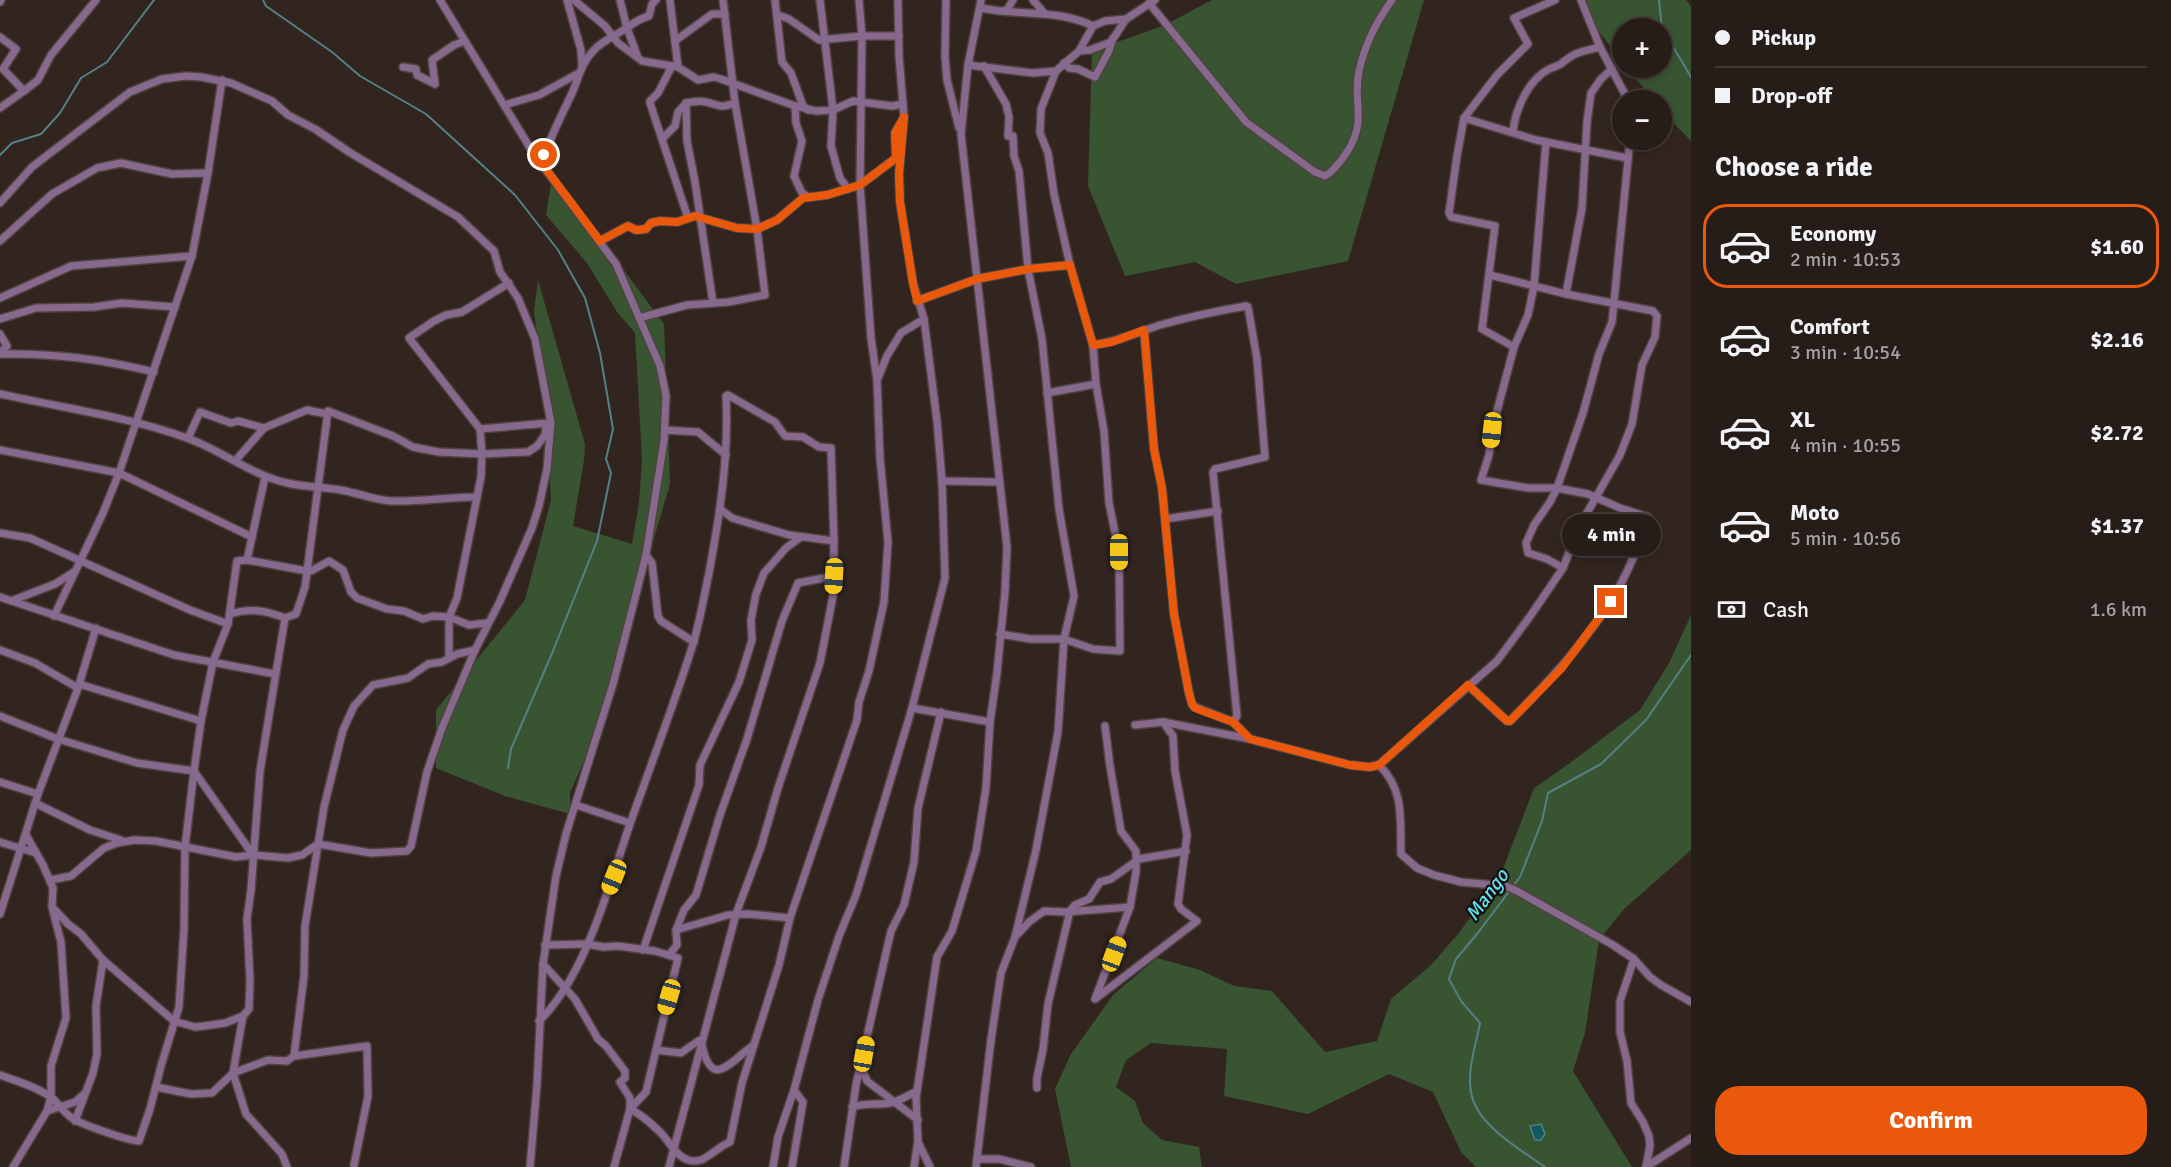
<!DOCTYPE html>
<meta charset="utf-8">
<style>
:root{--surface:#261c18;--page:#322925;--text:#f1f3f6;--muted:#a4a1a2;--line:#423a37;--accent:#ea580c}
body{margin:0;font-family:Signika,sans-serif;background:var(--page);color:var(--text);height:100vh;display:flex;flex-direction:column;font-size:22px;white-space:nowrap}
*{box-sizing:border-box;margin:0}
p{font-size:20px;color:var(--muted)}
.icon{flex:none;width:33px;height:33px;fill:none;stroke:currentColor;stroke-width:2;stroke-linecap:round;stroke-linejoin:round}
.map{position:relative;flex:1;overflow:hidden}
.drawer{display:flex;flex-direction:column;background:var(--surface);width:480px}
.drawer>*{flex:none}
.guide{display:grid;align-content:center;height:132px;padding:0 24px;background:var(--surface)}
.buttons{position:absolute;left:1612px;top:18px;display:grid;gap:12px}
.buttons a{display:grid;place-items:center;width:60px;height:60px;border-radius:50%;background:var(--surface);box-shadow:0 3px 9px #0003,0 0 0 2px var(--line);font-size:30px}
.end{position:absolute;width:27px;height:27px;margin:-14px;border:8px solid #ea580c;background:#fff;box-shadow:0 0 0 3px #fff}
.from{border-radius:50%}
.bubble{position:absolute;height:42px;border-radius:21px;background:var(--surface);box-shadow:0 3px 9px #0003,0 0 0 2px var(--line);font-size:20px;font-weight:700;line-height:42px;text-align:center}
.car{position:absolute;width:18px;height:36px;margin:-18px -9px;border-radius:8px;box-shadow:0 0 4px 2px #0007;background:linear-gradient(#f5c518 24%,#345 0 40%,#f5c518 0 76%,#345 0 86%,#f5c518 0)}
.guide b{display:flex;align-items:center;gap:21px;height:57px;font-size:22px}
.guide b+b{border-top:2px solid var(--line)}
.guide i{width:15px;height:15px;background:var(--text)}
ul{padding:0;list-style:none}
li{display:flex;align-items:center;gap:18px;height:84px;margin:0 12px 9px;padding:0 12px;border:3px solid transparent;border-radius:24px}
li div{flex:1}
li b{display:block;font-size:22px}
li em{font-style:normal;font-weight:700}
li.selected{border-color:var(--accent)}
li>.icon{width:54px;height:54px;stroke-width:1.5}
h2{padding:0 24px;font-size:27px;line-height:72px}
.pay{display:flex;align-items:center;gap:15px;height:66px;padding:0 24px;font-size:22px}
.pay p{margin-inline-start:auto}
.action{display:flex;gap:12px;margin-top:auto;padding:12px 24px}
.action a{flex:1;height:69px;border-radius:24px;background:var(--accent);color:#fff;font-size:24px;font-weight:700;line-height:69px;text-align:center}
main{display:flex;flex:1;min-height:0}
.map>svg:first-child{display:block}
</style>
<main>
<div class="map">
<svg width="1691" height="1167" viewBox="0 0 1691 1167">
<rect width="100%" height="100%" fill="#322520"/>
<g fill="#385431">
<polygon points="1212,0 1424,0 1348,261 1236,284 1195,262 1125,276 1088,186 1092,51 1165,25"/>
<polygon points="1579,0 1686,0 1691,6 1691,141 1662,111 1662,100 1654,100 1627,68 1662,68 1662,28 1623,28 1623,62 1599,32"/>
<polygon points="551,184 567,194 664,324 670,484 599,726 570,793 570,814 505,796 436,768 436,710 525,600 551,500 543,382 534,312 538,280 585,444 584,460 573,526 632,544 639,503 642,459 635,333 617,312 587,263 546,215"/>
<polygon points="1691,615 1691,850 1624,909 1599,940 1585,1033 1573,1071 1632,1167 1476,1167 1461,1152 1433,1092 1389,1074 1308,1114 1224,1096 1227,1049 1151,1043 1126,1060 1116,1087 1135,1101 1143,1123 1162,1140 1199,1147 1202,1167 1071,1167 1055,1089 1071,1054 1113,995 1157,958 1200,970 1234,986 1272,991 1325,1052 1377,1041 1391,999 1431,965 1458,934 1499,879 1534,788 1570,763 1640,710 1669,663"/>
</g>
<polygon fill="#11585f" stroke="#538185" stroke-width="1.5" points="1541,1124 1545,1134 1541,1140 1535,1140 1530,1126"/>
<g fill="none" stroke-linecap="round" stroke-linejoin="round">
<g stroke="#538185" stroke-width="2">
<polyline points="263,0 266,6 332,52 360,76 426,114 515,195 558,250 585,298 600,353 613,429 606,459 611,473 597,541 553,651 511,749 508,768"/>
<polyline points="1659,0 1662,28 1691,77"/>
<polyline points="0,155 12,143 41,134 60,113 81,78 107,62 154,0"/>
<path d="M1545,1167C1520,1149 1476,1125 1471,1092C1467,1070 1476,1044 1480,1023L1461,1001L1449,979L1456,959L1477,934L1520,877L1542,821L1548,793L1601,764L1646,720L1691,655"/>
</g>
<defs>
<g id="street">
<polyline points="440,0 532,151 616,264 660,366 666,396 664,441 646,555 613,684 566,834 556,876 543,964 537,1085 530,1167"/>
<polyline points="567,0 581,50 582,66"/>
<polyline points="574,0 605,26 618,43 642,61 678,67 698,80 714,77 721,79 795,106 816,111 833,110 853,101 892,106 903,104"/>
<polyline points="620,0 627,28 637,55"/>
<polyline points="670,0 678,67"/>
<polyline points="775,0 782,62 791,73 803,106 808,110"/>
<polyline points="820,0 833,110 831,146 840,178 848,189"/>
<polyline points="946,0 945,57 947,80 959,128"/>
<polyline points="1033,0 1045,14"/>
<polyline points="1581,0 1600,47 1628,100"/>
<polyline points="0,2 1,0"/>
<path d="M1149,3L1246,122L1315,172L1325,176C1334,171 1341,161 1347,152C1368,119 1352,104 1359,71C1365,44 1376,22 1392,0"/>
<path d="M981,8C1018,16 1059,9 1093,26"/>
<polyline points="1003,11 1007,10 1013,0"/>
<polyline points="778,15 789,19 819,40 862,36 899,36"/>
<polyline points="0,37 16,49 3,69 24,91 0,108"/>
<polyline points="675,41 712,14 725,14"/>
<polyline points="1079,51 1090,50 1111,42 1126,19 1155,0"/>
<polyline points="1064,63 1069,68 1078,69 1095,77 1109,51 1113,38"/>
<polyline points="968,65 1033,73 1056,71"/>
<polyline points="672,66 658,93 650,101 650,103 688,218"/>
<polyline points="403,67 416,69 417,75 435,84 432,60 454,45 465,41"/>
<polyline points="24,91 38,80 51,55 96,0"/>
<polyline points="686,103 687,141 695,182 713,303"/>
<polyline points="504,105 539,95 579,73"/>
<polyline points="795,106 796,123 802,141 794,176 802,193 808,197"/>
<polyline points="1464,118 1536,140 1627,158"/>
<path d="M1513,132C1515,110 1528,80 1549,69C1553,67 1559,66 1562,63C1577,51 1581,52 1600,47"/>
<path d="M662,139L675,126L678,112L686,103C691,102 700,100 706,102C720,105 718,109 735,103"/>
<path d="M542,164C549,138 562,115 573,91C579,76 582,62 594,50C602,41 615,36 625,29C634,23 638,19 649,16L652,4L656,0"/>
<polyline points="0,203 32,167 130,92 162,79 186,76 201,77 231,83 272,101 288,115 315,129 349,152 458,217 494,251 500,272 518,298 535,339 551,423 547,469 539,506 532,528 500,601 475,650 442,728 427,772 411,846 407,851 371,853 318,844 302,855 288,858 253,855 236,857 156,841 134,840 117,843 104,848 71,876 50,880"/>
<polyline points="0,241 52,194 97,168 121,163 172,174 208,173"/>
<polyline points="600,241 628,226 636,230 646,229 651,223 660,221 677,222 695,216 737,228 757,229 777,220 803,198 827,195 860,185 896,158 895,133 903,119"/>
<polyline points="1566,294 1582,208 1587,122 1591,93 1601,79 1612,69"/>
<polyline points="0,298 71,266 192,256"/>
<polyline points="917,301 977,279 1028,269 1070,265"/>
<polyline points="639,318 687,305 729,302 765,295 757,229 735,103 723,0"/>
<polyline points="0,319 36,308 94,307 122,303 175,307"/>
<polyline points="1144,330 1154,449 1162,488 1174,614 1189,693 1192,704 1195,707 1233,722 1250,739"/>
<polyline points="0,334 7,346 0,353"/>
<path d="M1093,345C1117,342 1138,332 1160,325C1188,317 1217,311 1246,306L1248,307L1257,359L1265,457L1215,469L1213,472L1237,716L1233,722"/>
<polyline points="1514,347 1482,329 1495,226 1451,217 1449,213 1457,156 1464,118 1497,75 1528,44 1514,18 1555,0"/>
<path d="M0,354C55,353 100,359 154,372"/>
<polyline points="878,378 887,356 901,333 924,319"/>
<polyline points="1047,393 1096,384"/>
<path d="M0,394C62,408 127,416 187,438C221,450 251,475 287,483C305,487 323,487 341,490C358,493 374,500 391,501C420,502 448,497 477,497"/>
<polyline points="480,429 549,423"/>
<polyline points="665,430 698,432 726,455"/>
<polyline points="188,438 200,412 231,423 238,421 264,428"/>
<polyline points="0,450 119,473 252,537"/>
<polyline points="236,460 264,428 307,410 327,414"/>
<polyline points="942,481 999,482"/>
<polyline points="720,509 732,518 789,535 834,541"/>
<polyline points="1165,519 1218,511"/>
<polyline points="0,533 30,538 190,610 228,624"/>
<polyline points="646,555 652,563 658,616 661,621 694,642"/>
<polyline points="247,560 265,477"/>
<polyline points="1563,568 1547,559 1528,553 1526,543 1534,525 1550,502 1557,488 1583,413 1599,354 1612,322 1630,140"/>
<polyline points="0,597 174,655 275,674"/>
<polyline points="11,601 55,584 74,572"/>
<path d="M230,614C250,608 265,610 285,618"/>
<polyline points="54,616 103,513 119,473 192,256 208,173 222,80"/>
<polyline points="1000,634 1030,639 1064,639 1093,649 1120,651 1119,552 1109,503 1104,431 1096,384 1093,345 1070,265 1054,194 1048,153 1040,133 1041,109 1056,71 1079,51 1093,26 1105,21 1126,19"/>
<polyline points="0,650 35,663 78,688"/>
<polyline points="449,658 449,617 457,598 481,477 482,454 480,429 409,338 434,321 446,315 462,312 509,283"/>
<polyline points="79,684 201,721"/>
<path d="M1468,685L1507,721H1510C1551,679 1590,638 1619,587C1631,566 1640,542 1649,519L1648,517L1620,508L1588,494L1557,488H1528L1481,480L1489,455L1492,430L1514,347L1528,315L1534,286L1546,142"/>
<polyline points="912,708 990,722"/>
<polyline points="0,716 58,739 137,763 194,771 253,855"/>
<polyline points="1135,725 1163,722 1250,739 1350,765 1370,767 1379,765 1497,661 1531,615 1563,568 1579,527 1620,455 1632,424 1642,365 1655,337 1657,316 1653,311 1566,294 1490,275"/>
<polyline points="1105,726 1110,766 1121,831 1136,851 1136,872 1130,907 1095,999 1197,921 1181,909 1178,904 1187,835 1175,771 1173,736 1163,722"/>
<path d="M1379,765C1405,790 1400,821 1401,854L1417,868L1434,875L1461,882L1506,886L1517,891L1613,945L1634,959L1650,977L1661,985L1691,1002"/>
<polyline points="0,782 38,794"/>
<polyline points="35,803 90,830 121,840"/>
<polyline points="576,805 630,823"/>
<polyline points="0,842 36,853"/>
<polyline points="53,908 68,924 81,934 103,960 174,1021 195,1027 204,1026 225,1023 243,1016"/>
<polyline points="0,914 38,794 78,688 96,628"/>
<polyline points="676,930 728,915 748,914 790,918"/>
<polyline points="1017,935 1029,922 1044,911 1065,912 1130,907"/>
<polyline points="545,945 586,944 604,947 618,946 655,951 678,958 646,1092 630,1109"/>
<polyline points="643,950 699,785 700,765 739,682 752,640 751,620 756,594 764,573 786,548 801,537"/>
<polyline points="669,955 677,945 676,930 684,910 696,895 720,815 747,739 782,621 798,583 834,576"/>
<polyline points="1634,959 1620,1001 1620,1032 1627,1061 1631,1103 1643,1122 1649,1136 1650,1146 1646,1167"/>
<polyline points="543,964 575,999 598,1039 606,1046 625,1071 625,1078 620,1082 630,1098 630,1109 614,1167"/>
<path d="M539,1021C586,976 609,885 630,824C651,764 674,705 693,644C700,621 704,596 709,573C720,514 729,456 726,396L728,395L775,422L785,436L803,437L819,447L831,448L834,541L833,596L820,663L778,788L761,847L736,914L669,1167"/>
<path d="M702,1045C712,1092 731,1060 754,1045"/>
<polyline points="656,1050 681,1053 698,1041 702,1040"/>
<polyline points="294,1056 304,976 305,926 324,807 343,730 354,706 373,685 408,678 428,664 442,662 457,654 475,650"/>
<polyline points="861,1067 867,1081 918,1120"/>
<path d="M0,1075C16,1081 38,1087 52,1098C59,1104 64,1113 72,1118C80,1124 129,1141 139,1141L150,1109L161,1066L179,1007L184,929L185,847L194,771L201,721L213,662L228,624L237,561L247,560L307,571H311L329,561L343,570L351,592L357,598L387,609L404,611L423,619L433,616L449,617L469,625L487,623"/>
<polyline points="156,1087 191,1094 212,1093 233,1073 268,1060 287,1061 294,1056 367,1046 368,1096 354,1165"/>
<polyline points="1037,1088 1037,1078 1043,1049 1048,1004 1070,911 1075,905 1089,899 1100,882 1111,879 1139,859 1186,851"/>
<path d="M852,1107C865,1103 877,1105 890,1103C900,1101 909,1095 917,1091"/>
<path d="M630,1109C642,1115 651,1123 660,1132C672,1144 680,1166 701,1160C709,1157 720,1146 730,1142L742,1083L779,965L790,918L857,720L859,702L869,671L884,602L888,542L880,458L877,380L871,338L860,185L862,36L859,0"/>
<polyline points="47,1111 75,1102 84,1094"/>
<polyline points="75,1121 93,1073 97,1054 96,1006 103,960"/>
<polyline points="919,1144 930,1167"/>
<polyline points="977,1159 999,1159 1031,1167"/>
<polyline points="13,1167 47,1111 51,1097 51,1066 66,1018 61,942 52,907 53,888 43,865 26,835"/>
<polyline points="287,1167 282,1154 246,1114 233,1073 243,1016 249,1009 250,981 247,919 251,890 260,771 285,618 296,614 305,587 328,411 393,436 413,447 439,452 482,454 528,452 537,446 545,435 546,424"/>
<polyline points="773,1167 778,1137 794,1090 818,1000 839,936 856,895 912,708 945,578 942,481 937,421 924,319 913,283 900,202 899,174 904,117 899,56 898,0"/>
<polyline points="792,1167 803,1102 794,1090"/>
<polyline points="844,1167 856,1085 891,931 904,905 914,862 918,808 941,712"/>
<polyline points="914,1167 918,1141 916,1098 937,957 952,931 976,851 986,788 990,722 997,673 1005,592 1007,547 961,134 968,65 981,0"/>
<polyline points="976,1167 991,1040 1001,973 1015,937 1036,850 1058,732 1064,639 1074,596 1059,509 1042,339 1028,269 1019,171 1014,156 1013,136 1008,136 1009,117 1006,104 984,66"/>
<polyline points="1646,1167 1691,1138"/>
</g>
</defs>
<use href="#street" stroke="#50433f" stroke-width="10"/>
<use href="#street" stroke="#86698d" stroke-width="7"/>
</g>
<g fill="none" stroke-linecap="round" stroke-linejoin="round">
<polyline stroke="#ea580c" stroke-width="8" points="544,155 542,164 600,241 628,226 636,230 646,229 651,223 660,221 677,222 695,216 737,228 757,229 777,220 803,198 827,195 860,185 896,158 895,133 904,117 899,174 900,202 913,283 917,301 977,279 1028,269 1070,265 1093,345 1112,342 1144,330 1154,449 1162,488 1174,614 1189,693 1192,704 1195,708 1233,722 1250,739 1350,765 1370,767 1379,765 1468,685 1507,721 1510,721 1561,669 1611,602"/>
</g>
<g text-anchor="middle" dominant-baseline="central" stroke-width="4.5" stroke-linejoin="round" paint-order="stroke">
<g font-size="20" font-style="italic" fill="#62e1ef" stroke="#16100e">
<text transform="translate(1487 895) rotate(-54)">Mango</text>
</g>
</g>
</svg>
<div class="buttons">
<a>+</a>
<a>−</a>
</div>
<i class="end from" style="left:544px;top:155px"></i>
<i class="end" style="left:1611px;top:602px"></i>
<div class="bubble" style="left:1562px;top:514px;width:99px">4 min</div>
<i class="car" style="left:1492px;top:430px;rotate:186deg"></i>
<i class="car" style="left:1119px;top:552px;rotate:180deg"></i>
<i class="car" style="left:834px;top:576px;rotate:183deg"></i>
<i class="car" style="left:614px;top:877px;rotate:202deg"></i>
<i class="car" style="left:1114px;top:954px;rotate:20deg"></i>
<i class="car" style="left:669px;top:997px;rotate:196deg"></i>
<i class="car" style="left:864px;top:1054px;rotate:10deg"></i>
</div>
<section class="drawer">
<div class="guide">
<b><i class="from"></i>Pickup</b>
<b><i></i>Drop-off</b>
</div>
<h2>Choose a ride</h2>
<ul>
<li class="selected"><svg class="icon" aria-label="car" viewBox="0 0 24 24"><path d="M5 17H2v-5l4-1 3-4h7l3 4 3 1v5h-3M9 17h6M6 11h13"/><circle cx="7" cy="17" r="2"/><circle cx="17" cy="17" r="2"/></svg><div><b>Economy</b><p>2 min · 10:53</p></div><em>$1.60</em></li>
<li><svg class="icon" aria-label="car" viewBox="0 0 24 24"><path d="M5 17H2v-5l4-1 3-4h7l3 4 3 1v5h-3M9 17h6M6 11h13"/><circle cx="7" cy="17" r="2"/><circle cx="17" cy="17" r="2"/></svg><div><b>Comfort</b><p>3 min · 10:54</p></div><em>$2.16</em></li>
<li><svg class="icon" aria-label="car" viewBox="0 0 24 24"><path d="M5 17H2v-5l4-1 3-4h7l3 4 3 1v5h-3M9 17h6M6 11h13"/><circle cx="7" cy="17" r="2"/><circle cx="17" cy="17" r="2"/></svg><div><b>XL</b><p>4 min · 10:55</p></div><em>$2.72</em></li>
<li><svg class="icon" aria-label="car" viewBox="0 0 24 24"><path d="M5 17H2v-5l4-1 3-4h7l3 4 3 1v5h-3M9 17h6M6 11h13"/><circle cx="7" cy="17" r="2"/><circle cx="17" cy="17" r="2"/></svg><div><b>Moto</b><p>5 min · 10:56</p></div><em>$1.37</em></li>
</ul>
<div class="pay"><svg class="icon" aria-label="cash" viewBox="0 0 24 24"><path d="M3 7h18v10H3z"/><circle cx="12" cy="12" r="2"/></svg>Cash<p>1.6 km</p></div>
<div class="action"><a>Confirm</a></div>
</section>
</main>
